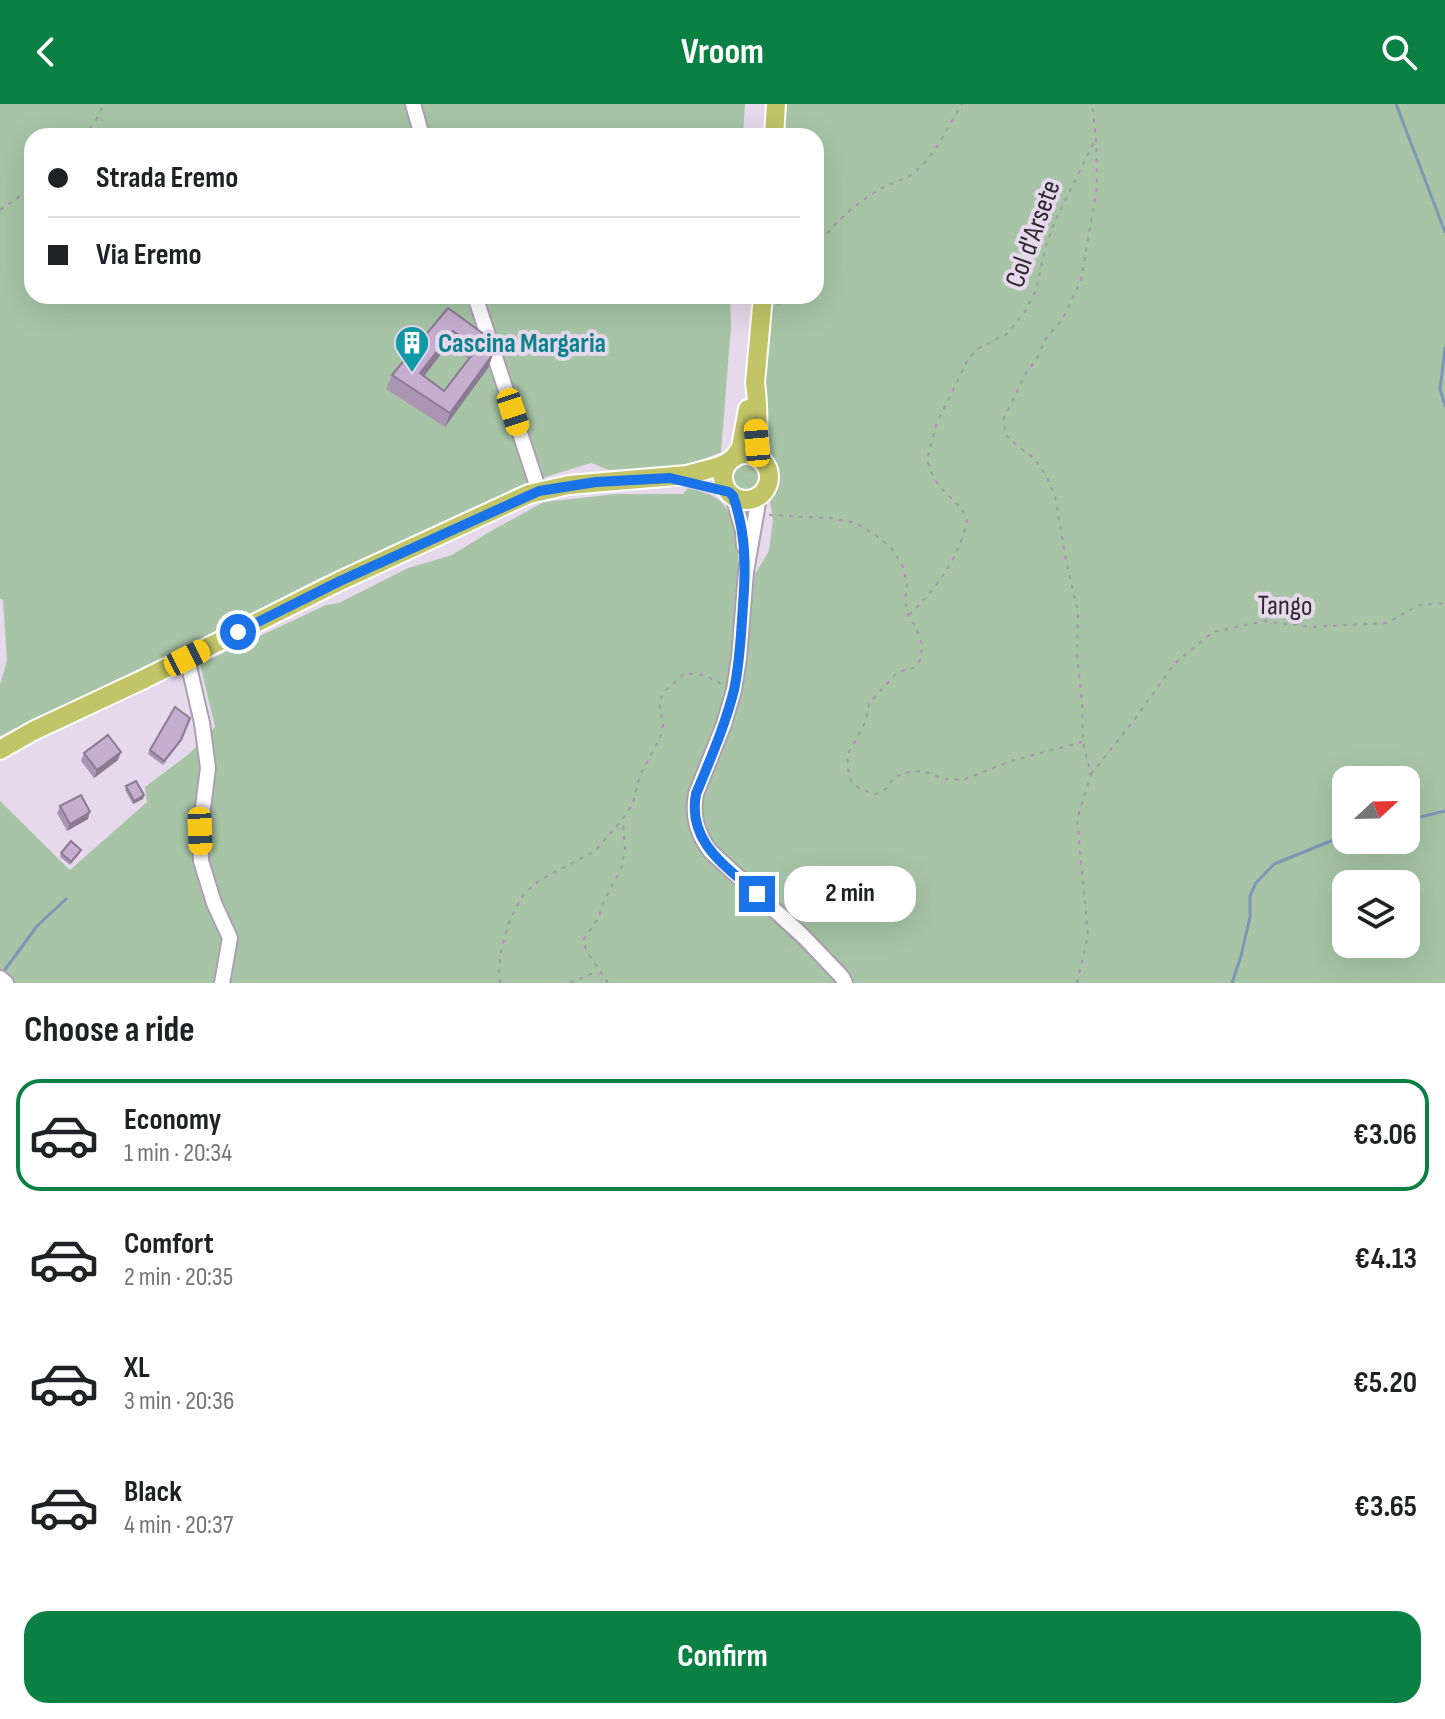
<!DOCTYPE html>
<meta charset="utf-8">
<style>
:root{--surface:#fff;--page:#f6f6f6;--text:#202124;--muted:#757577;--line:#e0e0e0;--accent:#0b8043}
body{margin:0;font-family:"Sofia Sans Condensed",sans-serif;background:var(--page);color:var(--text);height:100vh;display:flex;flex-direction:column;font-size:30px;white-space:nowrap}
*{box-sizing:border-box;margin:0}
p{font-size:26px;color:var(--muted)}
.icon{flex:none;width:44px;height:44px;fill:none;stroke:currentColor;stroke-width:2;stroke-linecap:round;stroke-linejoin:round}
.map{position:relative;height:879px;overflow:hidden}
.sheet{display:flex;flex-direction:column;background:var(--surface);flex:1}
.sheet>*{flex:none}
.top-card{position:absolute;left:24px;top:24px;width:800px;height:176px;border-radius:24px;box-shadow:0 8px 32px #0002;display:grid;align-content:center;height:176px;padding:0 24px;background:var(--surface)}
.needle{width:52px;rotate:68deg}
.fabs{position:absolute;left:1332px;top:662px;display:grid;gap:16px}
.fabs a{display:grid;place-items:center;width:88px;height:88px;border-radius:16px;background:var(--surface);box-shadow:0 8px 32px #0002;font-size:40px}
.end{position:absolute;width:36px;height:36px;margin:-18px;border:10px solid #1a73e8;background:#fff;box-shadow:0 0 0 4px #fff}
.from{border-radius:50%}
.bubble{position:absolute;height:56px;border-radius:24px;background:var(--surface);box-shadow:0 8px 32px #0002;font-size:26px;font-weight:700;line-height:56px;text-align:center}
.car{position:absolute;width:24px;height:48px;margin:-24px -12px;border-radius:10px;box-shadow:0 0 6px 2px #0007;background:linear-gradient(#f5c518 24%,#345 0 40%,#f5c518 0 76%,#345 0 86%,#f5c518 0)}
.top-card b{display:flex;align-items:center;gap:28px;height:76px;font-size:30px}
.top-card b+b{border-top:2px solid var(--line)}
.top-card i{width:20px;height:20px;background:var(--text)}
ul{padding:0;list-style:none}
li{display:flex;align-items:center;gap:24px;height:112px;margin:0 16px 12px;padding:0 8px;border:4px solid transparent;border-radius:24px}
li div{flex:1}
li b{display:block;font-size:30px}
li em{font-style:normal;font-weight:700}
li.selected{border-color:var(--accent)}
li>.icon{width:72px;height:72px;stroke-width:1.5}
h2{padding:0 24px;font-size:36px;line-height:96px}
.cta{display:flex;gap:16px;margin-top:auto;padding:16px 24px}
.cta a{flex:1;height:92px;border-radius:24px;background:var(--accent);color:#fff;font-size:32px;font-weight:700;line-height:92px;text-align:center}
header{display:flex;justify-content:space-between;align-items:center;height:104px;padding:0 24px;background:var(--accent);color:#fff;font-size:36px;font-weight:700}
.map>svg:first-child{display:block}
</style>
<header><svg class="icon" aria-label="back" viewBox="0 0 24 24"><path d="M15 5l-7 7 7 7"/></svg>Vroom<svg class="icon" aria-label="search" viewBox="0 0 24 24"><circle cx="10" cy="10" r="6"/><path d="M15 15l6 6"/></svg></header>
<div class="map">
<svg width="1445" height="879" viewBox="0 0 1445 879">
<rect width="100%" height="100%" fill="#e6d9ec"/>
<g fill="#a7c5a6" fill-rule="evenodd">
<polygon points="0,0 745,0 743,32 32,32 32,192 730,192 731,222 721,348 687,362 609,366 591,359 526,379 318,475 197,537 0,632 0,580 7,557 3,496 0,495"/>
<path d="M783,0H1445V879H0V697L70,766L147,698L145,683L190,649L215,623L200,560L326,501L339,499L408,464L452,451L491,427L544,398L616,390H683L688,384C699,387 714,390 722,399C752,431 732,502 734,541L750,478L769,447L773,415L770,398L779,373L762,332V293L769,192H816V32H781ZM1346,676H1406V736H1346ZM1346,780H1406V840H1346Z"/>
<circle cx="746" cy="373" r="12"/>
</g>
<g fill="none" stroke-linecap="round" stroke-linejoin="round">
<g stroke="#7e97b6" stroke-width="3">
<polyline points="1396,0 1445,128"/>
<polyline points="1445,244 1440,285 1445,302"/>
<polyline points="1406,714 1416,714 1445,707"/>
<polyline points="4,867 37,822 66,795"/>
<polyline points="1232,879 1241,852 1250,813 1250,792 1256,779 1274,760 1346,731"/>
</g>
<defs>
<g id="minor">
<polyline points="413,0 422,32"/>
<polyline points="475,192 539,387"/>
<polyline points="733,392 743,427 744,442"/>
<path d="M759,393L746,468L739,554L734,586L724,620L696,690C692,712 697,729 710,747L804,833L842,873L845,879"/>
<polyline points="187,554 202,619 208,664 200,727 201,757 214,799 230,834 222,879"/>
<polyline points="0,874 6,879"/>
</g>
<g id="major">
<polyline points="774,32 776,0"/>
<circle cx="746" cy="373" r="23"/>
<polyline points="734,354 741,343 748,305"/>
<path d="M760,355C756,329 759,304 755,279L763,192"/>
<polyline points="0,646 33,627 144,575 340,477 529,390 569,381 687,371 717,363 729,358"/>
</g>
</defs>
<use href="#minor" stroke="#ac9fb2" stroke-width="18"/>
<use href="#major" stroke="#fff" stroke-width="22"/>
<g stroke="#a399a8" stroke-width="2" stroke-dasharray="4 6" stroke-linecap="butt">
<polyline points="83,32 95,18 104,0"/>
<polyline points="0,106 32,84"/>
<path d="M816,146C832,119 857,98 884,83C893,78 904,76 912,70C936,52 946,25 962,0"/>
<polyline points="778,201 784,192"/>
<polyline points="769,411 830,414 856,419 877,432 893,446 903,463 907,481 905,496 908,511 916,524 922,540 921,555 913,564 898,568 869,599 866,617 849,648 847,661 851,677 860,685 876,690 887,684 894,673 909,668 923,667 945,675 963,676 1011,657 1082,638"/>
<path d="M909,511C936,485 960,453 967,416L962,405L939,382L932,370L927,356L936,321L968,255L979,244L1007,230L1026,206L1036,186L1046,142L1054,119L1095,36"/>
<polyline points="1091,670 1135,615 1174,560 1213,528 1264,517 1310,523 1387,519 1419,501 1445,499"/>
<polyline points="500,879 499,866 501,847 508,821 515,805 524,790 540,776 595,747 622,716 633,699 640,671 660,634 663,621 659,597 666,586 685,569 704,571 723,581"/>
<polyline points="570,879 591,870 599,870"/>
<polyline points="608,879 588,849 584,841 584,835 598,815 604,797 621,765 625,746 623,717"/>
<polyline points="1077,879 1088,831 1077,715 1091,671 1083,638 1082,598 1077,551 1078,509 1066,456 1055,392 1046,371 1034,354 1015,340 1005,330 1004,314 1026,269 1037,254 1046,234 1062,216 1081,176 1097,83 1096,34 1092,0"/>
</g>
<use href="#minor" stroke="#fff" stroke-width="14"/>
<use href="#major" stroke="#c2c468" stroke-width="18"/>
</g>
<g fill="#aa96b3" fill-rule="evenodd">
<path d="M448,204L493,250L488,264L445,323L386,285L392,271ZM448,241L469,255L444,287L424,272Z"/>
<polygon points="179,640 163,661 148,650 150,646"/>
<polygon points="84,649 118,656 94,674 81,657"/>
<polygon points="126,682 144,691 143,695 133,700 125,686"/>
<polygon points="60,702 88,715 67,727 57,709"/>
<polygon points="81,746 79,750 70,761 60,753 61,749"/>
</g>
<g fill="#8b7a92">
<polygon points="453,227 448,241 415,284 420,269"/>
<polygon points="493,250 488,264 445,323 450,309"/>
<polygon points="121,648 118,656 94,674 97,666"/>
<polygon points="144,691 143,695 133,700 134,697"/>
<polygon points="90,708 88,715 67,727 70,720"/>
</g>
<g fill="#c6aed0" stroke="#8b7a92" stroke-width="2" fill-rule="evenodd">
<path d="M448,204L488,233L493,250L450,309L392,271ZM453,227L478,243L444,287L420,269Z"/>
<polygon points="175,603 190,614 181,636 164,657 150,646"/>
<polygon points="108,631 121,648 97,666 84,649"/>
<polygon points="136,677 144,691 134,697 126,682"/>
<polygon points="81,691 90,708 70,720 60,702"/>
<polygon points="71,737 81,746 71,758 61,749"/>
</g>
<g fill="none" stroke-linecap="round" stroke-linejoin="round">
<path stroke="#1a73e8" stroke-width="10" d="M238,528L340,477L539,387L596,378L670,374L729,388L733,392C746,429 746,463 743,501C741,530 740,558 734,586C725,622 710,656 696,690C687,738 726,762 757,790"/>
</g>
<defs>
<symbol id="building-pin" viewBox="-11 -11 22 30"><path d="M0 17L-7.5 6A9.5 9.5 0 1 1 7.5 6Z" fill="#0f9aa8" stroke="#e6d9ec"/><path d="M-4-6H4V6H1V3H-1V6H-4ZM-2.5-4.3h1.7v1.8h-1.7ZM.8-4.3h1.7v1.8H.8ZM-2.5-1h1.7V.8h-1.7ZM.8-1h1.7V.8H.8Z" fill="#fff"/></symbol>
</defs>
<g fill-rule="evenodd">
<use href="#building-pin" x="392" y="219" width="40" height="54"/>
</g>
<g text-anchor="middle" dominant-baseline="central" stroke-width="8" stroke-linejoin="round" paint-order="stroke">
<g font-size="28" fill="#2e2931" stroke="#e6d9ec">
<text transform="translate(1033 130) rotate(-70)">Col d'Arsete</text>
<text transform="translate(1285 502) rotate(1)">Tango</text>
</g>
<g font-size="28" font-weight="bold" fill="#0d838f" stroke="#e6d9ec" text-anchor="start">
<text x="438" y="239">Cascina Margaria</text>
</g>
</g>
</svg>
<div class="fabs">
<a><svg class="needle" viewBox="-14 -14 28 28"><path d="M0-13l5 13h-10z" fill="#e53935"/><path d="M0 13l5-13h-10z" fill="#757577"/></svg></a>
<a><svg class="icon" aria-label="layers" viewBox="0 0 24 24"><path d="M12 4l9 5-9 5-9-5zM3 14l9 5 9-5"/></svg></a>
</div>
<i class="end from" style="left:238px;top:528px"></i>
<i class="end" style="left:757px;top:790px"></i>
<div class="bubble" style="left:784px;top:762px;width:132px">2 min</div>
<i class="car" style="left:513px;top:308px;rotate:162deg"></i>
<i class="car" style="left:757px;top:339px;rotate:355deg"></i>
<i class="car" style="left:187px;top:554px;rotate:63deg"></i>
<i class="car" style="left:200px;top:727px;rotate:178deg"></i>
<div class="top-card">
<b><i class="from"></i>Strada Eremo</b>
<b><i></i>Via Eremo</b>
</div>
</div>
<section class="sheet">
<h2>Choose a ride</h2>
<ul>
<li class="selected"><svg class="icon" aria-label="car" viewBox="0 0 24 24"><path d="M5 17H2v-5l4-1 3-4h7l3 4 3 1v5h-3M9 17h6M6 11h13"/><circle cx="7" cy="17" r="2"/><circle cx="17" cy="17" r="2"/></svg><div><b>Economy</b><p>1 min · 20:34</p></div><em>€3.06</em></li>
<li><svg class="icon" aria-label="car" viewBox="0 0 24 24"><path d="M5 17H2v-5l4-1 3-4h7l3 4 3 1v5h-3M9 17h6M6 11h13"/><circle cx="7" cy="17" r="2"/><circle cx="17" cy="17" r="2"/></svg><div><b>Comfort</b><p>2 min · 20:35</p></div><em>€4.13</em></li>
<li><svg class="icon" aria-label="car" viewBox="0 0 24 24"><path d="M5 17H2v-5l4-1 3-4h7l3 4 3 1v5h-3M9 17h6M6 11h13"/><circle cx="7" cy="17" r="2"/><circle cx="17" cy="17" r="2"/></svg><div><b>XL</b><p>3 min · 20:36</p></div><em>€5.20</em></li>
<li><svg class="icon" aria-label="car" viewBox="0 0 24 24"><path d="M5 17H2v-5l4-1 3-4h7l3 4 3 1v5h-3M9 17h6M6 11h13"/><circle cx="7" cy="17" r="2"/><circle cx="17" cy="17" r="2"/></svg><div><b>Black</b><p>4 min · 20:37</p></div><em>€3.65</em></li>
</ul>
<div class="cta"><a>Confirm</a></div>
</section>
